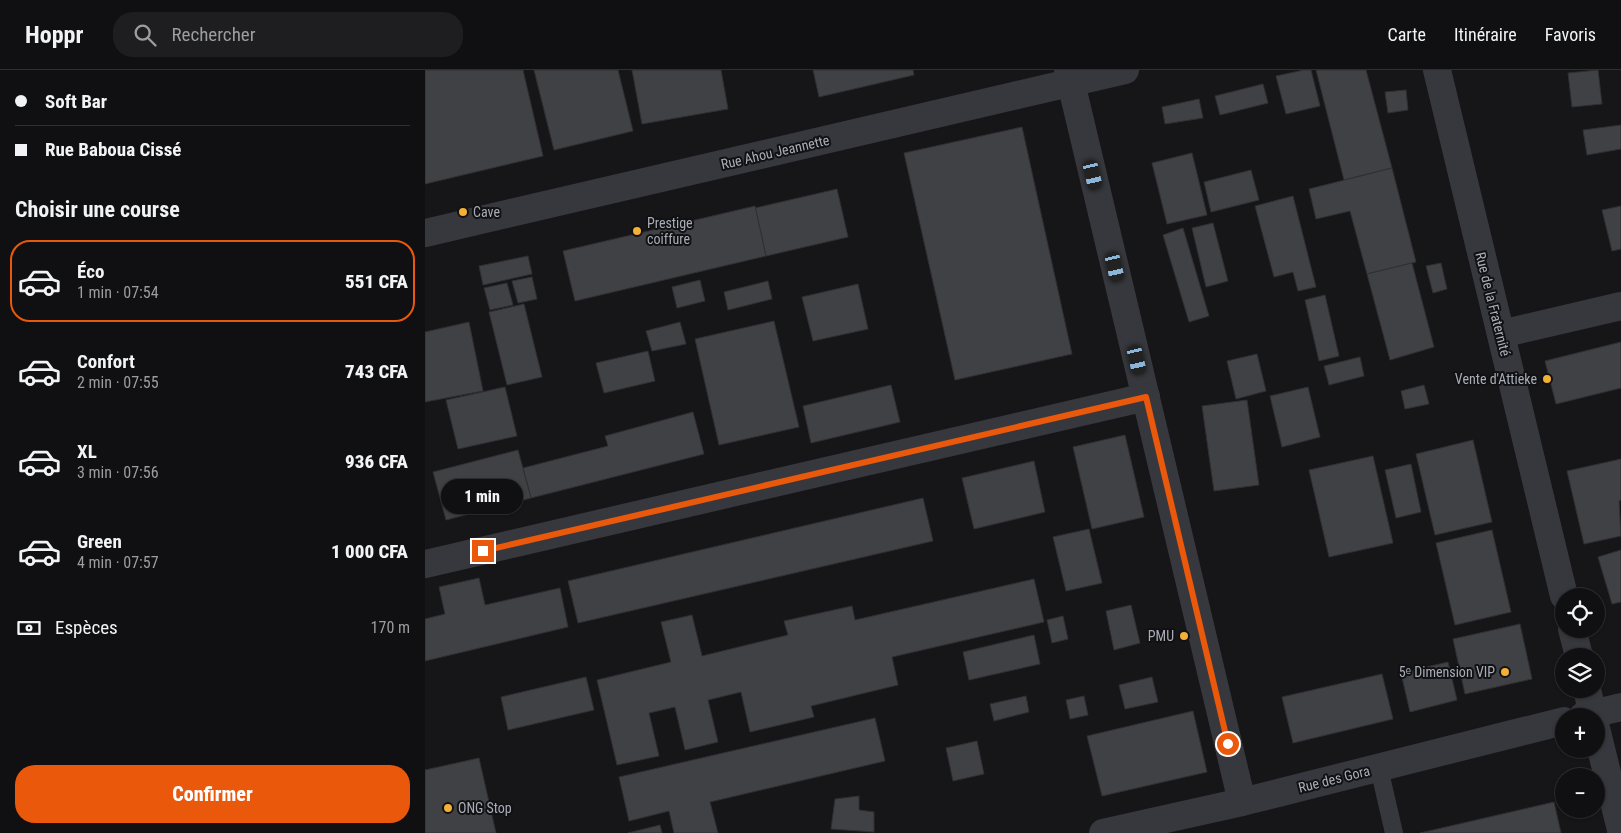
<!DOCTYPE html>
<html lang="fr">
<meta charset="utf-8">
<style>
:root{--surface:#101012;--page:#1e1e20;--text:#f1f3f6;--muted:#9c9d9f;--line:#303032;--accent:#ea580c}
body{margin:0;font-family:"Roboto Condensed",sans-serif;background:var(--page);color:var(--text);height:100vh;display:flex;flex-direction:column;font-size:19px;white-space:nowrap}
*{box-sizing:border-box;margin:0}
p{font-size:16px;color:var(--muted)}
.icon{flex:none;width:28px;height:28px;fill:none;stroke:currentColor;stroke-width:2;stroke-linecap:round;stroke-linejoin:round}
.map{position:relative;flex:1;overflow:hidden}
.details{display:flex;flex-direction:column;background:var(--surface);width:425px}
.details>*{flex:none}
.guide{display:grid;align-content:center;height:110px;padding:0 15px;background:var(--surface)}
.fabs{position:absolute;left:1130px;top:518px;display:grid;gap:10px}
.fabs a{display:grid;place-items:center;width:50px;height:50px;border-radius:50%;background:var(--surface);box-shadow:0 1px 4px #0004,0 0 0 1px var(--line);font-size:25px}
.end{position:absolute;width:22px;height:22px;margin:-11px;border:6px solid #ea580c;background:#fff;box-shadow:0 0 0 2px #fff}
.from{border-radius:50%}
.bubble{position:absolute;height:35px;border-radius:18px;background:var(--surface);box-shadow:0 1px 4px #0004,0 0 0 1px var(--line);font-size:16px;font-weight:800;line-height:35px;text-align:center}
.car{position:absolute;width:15px;height:30px;margin:-15px -8px;border-radius:6px;box-shadow:0 0 4px 1px #0007;background:linear-gradient(#222 24%,#8ab4d8 0 40%,#222 0 76%,#8ab4d8 0 86%,#222 0)}
.guide b{display:flex;align-items:center;gap:18px;height:48px;font-size:19px}
.guide b+b{border-top:1px solid var(--line)}
.guide i{width:12px;height:12px;background:var(--text)}
ul{padding:0;list-style:none}
li{display:flex;align-items:center;gap:15px;height:82px;margin:0 10px 8px;padding:0 5px;border:2px solid transparent;border-radius:20px}
li div{flex:1}
li b{display:block;font-size:19px}
li em{font-style:normal;font-weight:800}
li.on{border-color:var(--accent)}
li>.icon{width:45px;height:45px;stroke-width:1.5}
h2{padding:0 15px;font-size:22px;line-height:60px}
.pay{display:flex;align-items:center;gap:12px;height:55px;padding:0 15px;font-size:19px}
.pay p{margin-inline-start:auto}
.primary-button{display:flex;gap:10px;margin-top:auto;padding:10px 15px}
.primary-button a{flex:1;height:58px;border-radius:20px;background:var(--accent);color:#fff;font-size:20px;font-weight:800;line-height:58px;text-align:center}
header{display:flex;align-items:center;gap:30px;box-sizing:border-box;height:70px;padding:0 25px;background:var(--surface);border-bottom:1px solid var(--line)}
header strong{font-size:24px}
nav{display:flex;gap:28px;margin-inline-start:auto;font-size:18px}
.search{width:350px;height:45px;background:var(--page);display:flex;align-items:center;gap:12px;box-sizing:border-box;padding:0 18px;border-radius:20px;color:var(--muted);font-size:19px}
main{display:flex;flex:1;min-height:0}
.map>svg:first-child{display:block}
</style>
<header>
<strong>Hoppr</strong>
<div class="search"><svg class="icon" aria-label="search" viewBox="0 0 24 24"><circle cx="10" cy="10" r="6"/><path d="M15 15l6 6"/></svg>Rechercher</div>
<nav><a>Carte</a><a>Itinéraire</a><a>Favoris</a></nav>
</header>
<main>
<section class="details">
<div class="guide">
<b><i class="from"></i>Soft Bar</b>
<b><i></i>Rue Baboua Cissé</b>
</div>
<h2>Choisir une course</h2>
<ul>
<li class="on"><svg class="icon" aria-label="car" viewBox="0 0 24 24"><path d="M5 17H2v-5l4-1 3-4h7l3 4 3 1v5h-3M9 17h6M6 11h13"/><circle cx="7" cy="17" r="2"/><circle cx="17" cy="17" r="2"/></svg><div><b>Éco</b><p>1 min · 07:54</p></div><em>551 CFA</em></li>
<li><svg class="icon" aria-label="car" viewBox="0 0 24 24"><path d="M5 17H2v-5l4-1 3-4h7l3 4 3 1v5h-3M9 17h6M6 11h13"/><circle cx="7" cy="17" r="2"/><circle cx="17" cy="17" r="2"/></svg><div><b>Confort</b><p>2 min · 07:55</p></div><em>743 CFA</em></li>
<li><svg class="icon" aria-label="car" viewBox="0 0 24 24"><path d="M5 17H2v-5l4-1 3-4h7l3 4 3 1v5h-3M9 17h6M6 11h13"/><circle cx="7" cy="17" r="2"/><circle cx="17" cy="17" r="2"/></svg><div><b>XL</b><p>3 min · 07:56</p></div><em>936 CFA</em></li>
<li><svg class="icon" aria-label="car" viewBox="0 0 24 24"><path d="M5 17H2v-5l4-1 3-4h7l3 4 3 1v5h-3M9 17h6M6 11h13"/><circle cx="7" cy="17" r="2"/><circle cx="17" cy="17" r="2"/></svg><div><b>Green</b><p>4 min · 07:57</p></div><em>1 000 CFA</em></li>
</ul>
<div class="pay"><svg class="icon" aria-label="cash" viewBox="0 0 24 24"><path d="M3 7h18v10H3z"/><circle cx="12" cy="12" r="2"/></svg>Espèces<p>170 m</p></div>
<div class="primary-button"><a>Confirmer</a></div>
</section>
<div class="map">
<svg width="1196" height="763" viewBox="0 0 1196 763">
<rect width="100%" height="100%" fill="#161618"/>
<g fill="#404145" stroke="#303034">
<polygon points="0,0 98,0 118,86 0,114"/>
<polygon points="109,0 193,0 208,61 129,80"/>
<polygon points="207,0 296,0 303,39 217,54"/>
<polygon points="388,0 488,0 489,5 394,27"/>
<polygon points="879,0 886,0 895,36 861,44 851,6"/>
<polygon points="891,0 941,0 967,98 919,110"/>
<polygon points="1173,0 1177,34 1147,37 1143,3"/>
<polygon points="838,14 843,33 795,45 790,26"/>
<polygon points="981,20 983,40 963,43 960,22"/>
<polygon points="774,29 778,48 740,54 737,37"/>
<polygon points="1196,55 1196,79 1162,85 1158,60"/>
<polygon points="597,57 647,284 530,310 479,83"/>
<polygon points="767,83 782,145 742,154 727,93"/>
<polygon points="967,98 991,192 942,204 925,141 891,149 884,119"/>
<polygon points="826,100 834,130 786,142 779,112"/>
<polygon points="412,119 423,167 341,186 330,138"/>
<polygon points="868,126 891,217 873,221 868,202 849,207 830,136"/>
<polygon points="330,136 341,186 150,231 138,181"/>
<polygon points="1196,136 1196,179 1187,181 1177,140"/>
<polygon points="788,153 803,211 781,217 767,158"/>
<polygon points="758,158 784,246 764,252 738,165"/>
<polygon points="103,186 107,204 58,215 54,196"/>
<polygon points="987,193 1009,277 965,290 942,204"/>
<polygon points="1016,193 1022,219 1008,223 1001,196"/>
<polygon points="107,207 112,229 93,233 87,211"/>
<polygon points="275,210 280,231 252,238 247,217"/>
<polygon points="343,211 347,229 303,240 299,222"/>
<polygon points="82,213 88,235 65,240 59,218"/>
<polygon points="433,214 443,259 388,271 377,227"/>
<polygon points="900,225 914,286 894,291 880,230"/>
<polygon points="99,234 117,307 82,315 64,242"/>
<polygon points="349,251 374,357 294,375 270,269"/>
<polygon points="44,252 58,321 0,332 0,262"/>
<polygon points="255,252 261,274 227,281 221,261"/>
<polygon points="1196,272 1196,318 1131,334 1120,291"/>
<polygon points="223,281 230,311 179,323 171,293"/>
<polygon points="832,284 841,321 811,329 802,291"/>
<polygon points="935,287 939,306 904,315 899,296"/>
<polygon points="466,315 475,352 386,373 378,336"/>
<polygon points="999,315 1004,334 980,339 976,321"/>
<polygon points="80,317 92,366 33,379 21,330"/>
<polygon points="883,317 895,367 857,377 845,326"/>
<polygon points="822,330 834,415 789,421 777,336"/>
<polygon points="268,342 279,384 106,428 98,398 183,376 180,366"/>
<polygon points="700,365 719,447 667,459 648,377"/>
<polygon points="1048,370 1067,452 1010,465 991,384"/>
<polygon points="93,380 106,428 21,450 8,402"/>
<polygon points="948,386 968,473 904,487 884,400"/>
<polygon points="1196,389 1196,430 1194,431 1196,466 1159,474 1142,401"/>
<polygon points="609,391 620,442 549,459 537,408"/>
<polygon points="986,394 996,442 971,448 960,400"/>
<polygon points="498,428 508,471 153,553 143,511"/>
<polygon points="664,459 677,513 641,521 628,467"/>
<polygon points="1067,460 1086,542 1030,555 1011,473"/>
<polygon points="1196,480 1196,532 1187,534 1173,487"/>
<polygon points="54,508 60,535 135,518 143,557 0,591 0,549 20,544 14,517"/>
<polygon points="609,509 619,552 467,587 473,615 386,636 389,647 325,662 316,622 283,630 293,672 260,680 250,637 224,643 234,686 192,695 172,610 246,592 236,552 267,545 277,586 363,565 359,551 427,536 430,550"/>
<polygon points="706,535 715,573 689,580 681,541"/>
<polygon points="638,546 643,569 627,573 622,550"/>
<polygon points="1095,554 1107,609 1040,624 1028,569"/>
<polygon points="609,565 615,594 544,610 538,582"/>
<polygon points="1023,592 1032,630 985,642 976,603"/>
<polygon points="957,604 968,649 868,673 857,627"/>
<polygon points="161,607 169,640 83,660 76,627"/>
<polygon points="727,607 733,632 700,639 694,615"/>
<polygon points="601,626 604,642 569,651 565,634"/>
<polygon points="659,626 663,645 645,649 641,630"/>
<polygon points="768,641 782,702 677,726 662,666"/>
<polygon points="450,648 460,691 285,732 293,763 249,763 244,741 204,751 194,707"/>
<polygon points="552,671 559,704 528,711 521,678"/>
<polygon points="54,688 71,763 0,763 0,700"/>
<polygon points="434,726 434,740 449,742 449,762 406,759 410,729"/>
<polygon points="1129,732 1136,763 995,763"/>
<polygon points="235,755 237,763 203,763"/>
</g>
<g fill="none" stroke-linecap="round" stroke-linejoin="round">
<polyline stroke="#37383d" stroke-width="18" points="954,698 969,763"/>
<g stroke="#37383d" stroke-width="28">
<polyline points="643,0 817,732"/>
<polyline points="1012,0 1139,526"/>
<polyline points="0,163 700,0"/>
<polyline points="1076,264 1196,236"/>
<polyline points="0,494 721,327"/>
<polyline points="1147,559 1154,586"/>
<polyline points="1162,619 1168,646"/>
<polyline points="1158,646 1196,637"/>
<polyline points="1171,658 1196,760"/>
<polyline points="678,763 817,732 1139,651"/>
</g>
</g>
<g fill="none" stroke-linecap="round" stroke-linejoin="round">
<polyline stroke="#ea580c" stroke-width="6" points="58,481 721,327 803,674"/>
</g>
<g fill="#f2b134" stroke="#111113" stroke-width="2">
<circle cx="38" cy="142" r="5"/>
<circle cx="212" cy="161" r="5"/>
<circle cx="1122" cy="309" r="5"/>
<circle cx="759" cy="566" r="5"/>
<circle cx="1080" cy="602" r="5"/>
<circle cx="23" cy="738" r="5"/>
</g>
<g text-anchor="middle" dominant-baseline="central" stroke-width="4" stroke-linejoin="round" paint-order="stroke">
<g font-size="14" fill="#a8adb8" stroke="#111113">
<text transform="translate(350 82) rotate(-13)">Rue Ahou Jeannette</text>
<text transform="translate(1068 234) rotate(76)">Rue de la Fraternité</text>
<text transform="translate(909 709) rotate(-14)">Rue des Gora</text>
</g>
<g font-size="14" fill="#a8adb8" stroke="#111113" text-anchor="start">
<text x="48" y="142">Cave</text>
<text x="222" y="153">Prestige<tspan x="222" dy="16">coiffure</tspan></text>
<text x="1112" y="309" text-anchor="end">Vente d'Attieke</text>
<text x="749" y="566" text-anchor="end">PMU</text>
<text x="1070" y="602" text-anchor="end">5ᵉ Dimension VIP</text>
<text x="33" y="738">ONG Stop</text>
</g>
</g>
</svg>
<div class="fabs">
<a><svg class="icon" aria-label="locate" viewBox="0 0 24 24"><circle cx="12" cy="12" r="6"/><path d="M12 2v4M12 18v4M2 12h4M18 12h4"/></svg></a>
<a><svg class="icon" aria-label="layers" viewBox="0 0 24 24"><path d="M12 4l9 5-9 5-9-5zM3 14l9 5 9-5"/></svg></a>
<a>+</a>
<a>−</a>
</div>
<i class="end from" style="left:803px;top:674px"></i>
<i class="end" style="left:58px;top:481px"></i>
<div class="bubble" style="left:16px;top:409px;width:82px">1 min</div>
<i class="car" style="left:668px;top:105px;rotate:167deg"></i>
<i class="car" style="left:690px;top:197px;rotate:167deg"></i>
<i class="car" style="left:712px;top:290px;rotate:167deg"></i>
</div>
</main>
